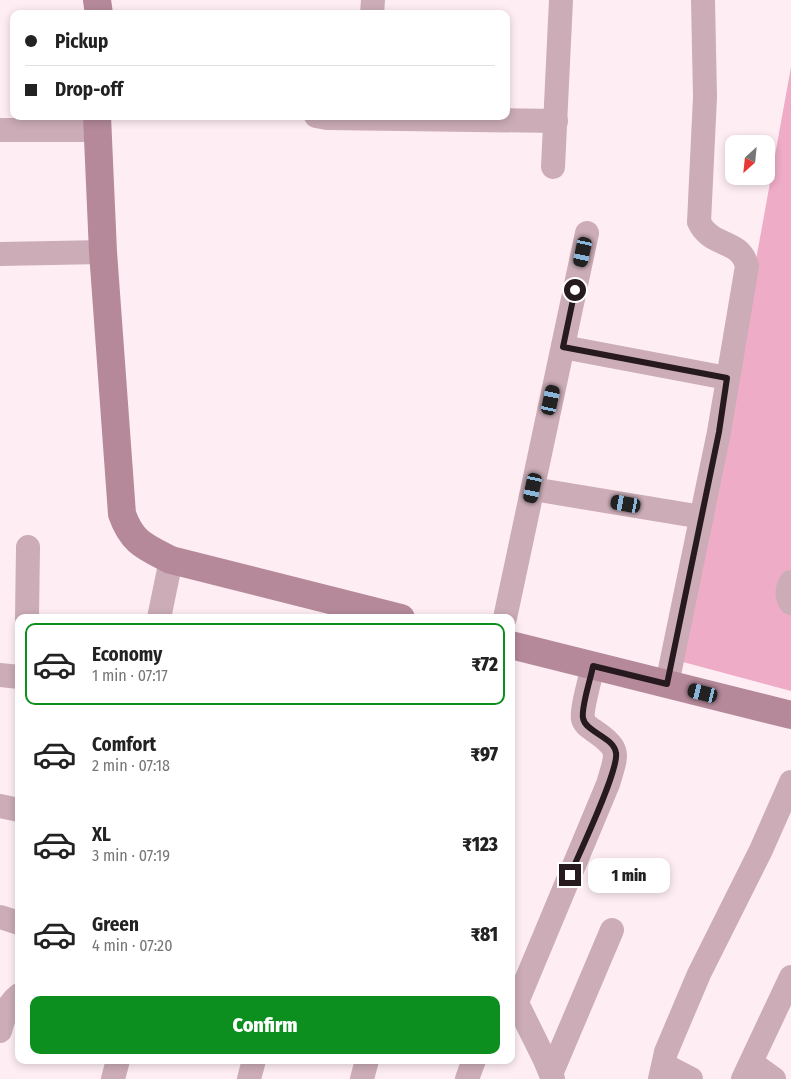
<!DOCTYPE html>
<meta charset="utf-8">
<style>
:root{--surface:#fff;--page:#f2f2f2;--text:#222;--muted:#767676;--line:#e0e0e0;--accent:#0c8f1e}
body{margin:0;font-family:"Fira Sans Condensed",sans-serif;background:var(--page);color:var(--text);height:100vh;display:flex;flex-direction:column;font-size:19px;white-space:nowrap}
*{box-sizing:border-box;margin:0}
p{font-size:16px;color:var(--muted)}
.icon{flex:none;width:28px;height:28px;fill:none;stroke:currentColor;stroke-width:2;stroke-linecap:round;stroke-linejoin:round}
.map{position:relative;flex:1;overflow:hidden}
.panel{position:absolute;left:15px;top:614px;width:500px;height:450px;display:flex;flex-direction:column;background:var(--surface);border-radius:10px;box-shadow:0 2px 8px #0003}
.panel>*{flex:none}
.hud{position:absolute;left:10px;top:10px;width:500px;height:110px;border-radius:10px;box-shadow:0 2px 8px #0003;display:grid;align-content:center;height:110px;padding:0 15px;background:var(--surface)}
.needle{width:32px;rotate:207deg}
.controls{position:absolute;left:725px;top:135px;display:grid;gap:10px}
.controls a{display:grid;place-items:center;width:50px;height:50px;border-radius:10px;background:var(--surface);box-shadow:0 2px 8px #0003;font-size:25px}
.end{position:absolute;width:22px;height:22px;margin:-11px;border:6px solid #271a1f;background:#fff;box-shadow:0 0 0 2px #fff}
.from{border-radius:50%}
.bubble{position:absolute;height:35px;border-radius:10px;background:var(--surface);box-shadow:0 2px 8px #0003;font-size:16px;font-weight:800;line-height:35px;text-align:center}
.car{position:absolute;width:15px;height:30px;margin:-15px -8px;border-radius:6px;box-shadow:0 0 4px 1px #0007;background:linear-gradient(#222 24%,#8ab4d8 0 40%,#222 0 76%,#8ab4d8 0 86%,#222 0)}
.hud b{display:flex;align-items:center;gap:18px;height:48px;font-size:19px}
.hud b+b{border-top:1px solid var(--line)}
.hud i{width:12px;height:12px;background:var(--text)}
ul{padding:9px 0 0;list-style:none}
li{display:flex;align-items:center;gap:15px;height:82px;margin:0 10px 8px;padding:0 5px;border:2px solid transparent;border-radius:10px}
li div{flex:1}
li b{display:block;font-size:19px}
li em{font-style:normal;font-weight:800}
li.current{border-color:var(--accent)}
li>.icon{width:45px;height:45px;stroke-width:1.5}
.action{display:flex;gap:10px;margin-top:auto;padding:10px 15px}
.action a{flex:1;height:58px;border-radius:10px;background:var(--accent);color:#fff;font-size:20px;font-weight:800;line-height:58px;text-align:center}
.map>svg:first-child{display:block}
</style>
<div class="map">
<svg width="791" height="1079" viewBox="0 0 791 1079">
<rect width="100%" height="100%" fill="#feeef4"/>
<polygon fill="#efacc7" points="791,67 791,691 683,662"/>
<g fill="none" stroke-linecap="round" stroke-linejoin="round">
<g stroke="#cbacb7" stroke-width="24">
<polyline points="372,14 373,0"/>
<polyline points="316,116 327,118 556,121"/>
<polyline points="0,130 97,130"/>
<polyline points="553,167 561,0"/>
<polyline points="0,254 103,252"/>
<polyline points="563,347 727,378"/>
<polyline points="533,489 702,517"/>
<path d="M791,582C787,589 786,596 791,603"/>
<polyline points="27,618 28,547"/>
<polyline points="159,618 171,560"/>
<polyline points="505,618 587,233"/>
<polyline points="0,675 19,677"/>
<path d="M667,684L719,432L747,266C740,238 711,248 699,222L705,97L703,0"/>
<polyline points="0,806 19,810"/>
<polyline points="0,917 19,923"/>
<polyline points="511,991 545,1060 553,1079"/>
<path d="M517,1002L608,784C617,753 622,750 593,730C589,727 584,724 583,719C581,709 591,677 593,665"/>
<path d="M0,1031C4,1017 7,1004 19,995"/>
<polyline points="752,1063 774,1079"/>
<polyline points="664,1065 691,1079"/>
<polyline points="551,1074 612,930"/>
<polyline points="113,1079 118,1060"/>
<polyline points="249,1079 254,1060"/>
<polyline points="362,1079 367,1060"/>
<polyline points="467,1079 474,1060"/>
<polyline points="660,1079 666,1052 699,974 761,850 791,782"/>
<polyline points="743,1079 791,977"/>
</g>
<g stroke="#b5899a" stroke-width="28">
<polyline points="97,0 99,14"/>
<path d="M97,116L103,252L122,514C132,543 146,547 171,560L401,618"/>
<polyline points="511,645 791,715"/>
</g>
</g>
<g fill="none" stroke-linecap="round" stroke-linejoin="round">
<path stroke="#271a1f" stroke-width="6" d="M570,875C579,854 619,770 616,753C614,737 585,732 583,718C581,707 591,678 593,666L667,684L719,432L727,378L563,347L575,290"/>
</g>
</svg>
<div class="controls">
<a><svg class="needle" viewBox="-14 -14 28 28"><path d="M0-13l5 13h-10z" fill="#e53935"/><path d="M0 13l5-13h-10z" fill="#767676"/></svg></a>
</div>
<i class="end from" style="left:575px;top:290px"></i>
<i class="end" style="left:570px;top:875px"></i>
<div class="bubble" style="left:588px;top:858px;width:82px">1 min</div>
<i class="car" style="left:583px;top:252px;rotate:192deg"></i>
<i class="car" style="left:551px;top:400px;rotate:12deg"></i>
<i class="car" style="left:533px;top:488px;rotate:192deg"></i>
<i class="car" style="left:626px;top:504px;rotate:280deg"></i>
<i class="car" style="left:703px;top:693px;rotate:284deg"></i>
<div class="hud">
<b><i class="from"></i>Pickup</b>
<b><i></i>Drop-off</b>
</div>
<section class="panel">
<ul>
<li class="current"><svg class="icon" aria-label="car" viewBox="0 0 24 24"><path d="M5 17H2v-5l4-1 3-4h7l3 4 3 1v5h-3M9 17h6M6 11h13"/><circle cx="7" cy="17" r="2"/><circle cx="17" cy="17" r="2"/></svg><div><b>Economy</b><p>1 min · 07:17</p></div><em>₹72</em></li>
<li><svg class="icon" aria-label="car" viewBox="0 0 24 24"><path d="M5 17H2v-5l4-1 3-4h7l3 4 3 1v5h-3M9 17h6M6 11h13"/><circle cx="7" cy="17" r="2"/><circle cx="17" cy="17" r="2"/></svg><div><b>Comfort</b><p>2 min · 07:18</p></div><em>₹97</em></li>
<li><svg class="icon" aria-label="car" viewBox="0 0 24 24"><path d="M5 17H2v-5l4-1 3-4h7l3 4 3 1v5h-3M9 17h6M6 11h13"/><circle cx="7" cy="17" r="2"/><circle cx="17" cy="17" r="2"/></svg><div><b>XL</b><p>3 min · 07:19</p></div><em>₹123</em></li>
<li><svg class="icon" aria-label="car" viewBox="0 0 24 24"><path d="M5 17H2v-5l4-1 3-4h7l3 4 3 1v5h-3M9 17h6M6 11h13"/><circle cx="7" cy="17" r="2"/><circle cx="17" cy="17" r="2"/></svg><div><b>Green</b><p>4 min · 07:20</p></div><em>₹81</em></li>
</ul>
<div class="action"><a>Confirm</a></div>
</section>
</div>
